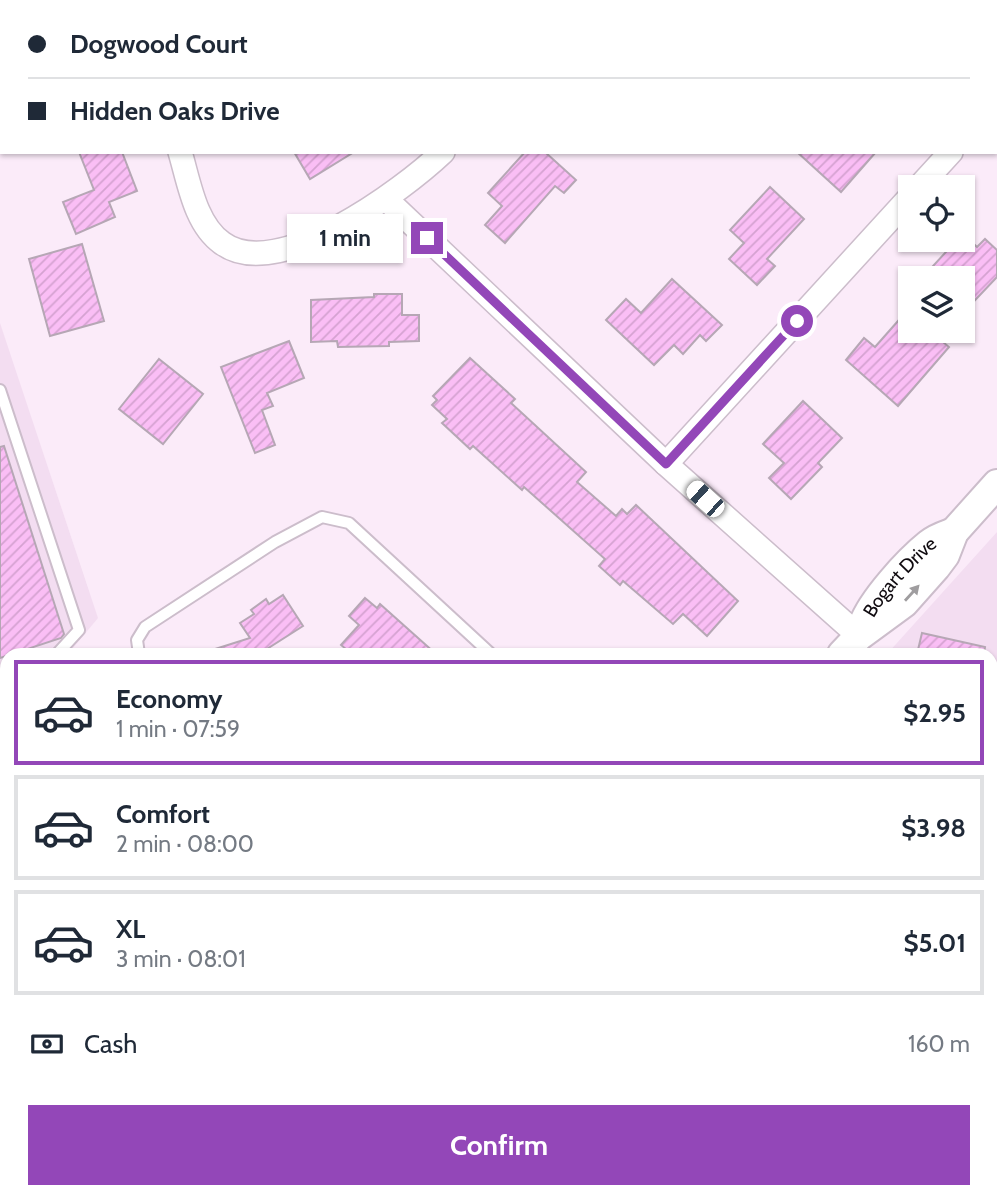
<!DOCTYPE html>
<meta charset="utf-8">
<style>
:root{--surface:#fff;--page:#f2f2f3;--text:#1f2937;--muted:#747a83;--line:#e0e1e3;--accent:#9347b8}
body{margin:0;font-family:Cabin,sans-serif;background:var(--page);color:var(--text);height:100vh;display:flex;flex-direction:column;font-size:26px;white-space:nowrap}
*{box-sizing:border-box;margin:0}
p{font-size:23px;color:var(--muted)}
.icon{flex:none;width:38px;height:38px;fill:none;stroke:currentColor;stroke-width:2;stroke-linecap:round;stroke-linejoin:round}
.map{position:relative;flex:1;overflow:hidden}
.details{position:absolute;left:0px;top:648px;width:998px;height:551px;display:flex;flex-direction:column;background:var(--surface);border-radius:21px 21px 0 0;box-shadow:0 2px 5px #0004}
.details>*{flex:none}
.banner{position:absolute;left:0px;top:0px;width:998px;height:154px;box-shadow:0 2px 5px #0004;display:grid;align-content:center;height:154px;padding:0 28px;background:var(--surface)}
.buttons{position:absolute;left:898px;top:175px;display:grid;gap:14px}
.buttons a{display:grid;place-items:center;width:77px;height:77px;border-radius:0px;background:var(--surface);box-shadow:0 2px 5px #0004;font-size:35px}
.end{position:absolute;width:32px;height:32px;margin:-16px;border:9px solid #9347b8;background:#fff;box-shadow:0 0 0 4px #fff}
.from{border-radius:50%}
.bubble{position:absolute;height:49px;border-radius:0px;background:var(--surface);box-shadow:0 2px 5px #0004;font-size:23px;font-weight:700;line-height:49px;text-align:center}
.car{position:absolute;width:21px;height:42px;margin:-21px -10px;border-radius:9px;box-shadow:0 0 5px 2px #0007;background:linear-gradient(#fff 24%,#345 0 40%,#fff 0 76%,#345 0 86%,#fff 0)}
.banner b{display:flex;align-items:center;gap:24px;height:66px;font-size:26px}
.banner b+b{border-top:2px solid var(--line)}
.banner i{width:18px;height:18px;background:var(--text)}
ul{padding:12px 0 0;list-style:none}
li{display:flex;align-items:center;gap:21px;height:105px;margin:0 14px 10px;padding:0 14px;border:4px solid var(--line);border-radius:0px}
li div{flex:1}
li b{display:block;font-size:26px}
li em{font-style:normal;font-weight:700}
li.current{border-color:var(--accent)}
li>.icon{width:63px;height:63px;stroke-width:1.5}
.pay{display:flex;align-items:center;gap:18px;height:77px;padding:0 28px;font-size:26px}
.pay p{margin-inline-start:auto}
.primary-button{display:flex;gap:14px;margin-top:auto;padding:14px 28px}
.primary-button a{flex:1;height:80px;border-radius:0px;background:var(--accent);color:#fff;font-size:28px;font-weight:700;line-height:80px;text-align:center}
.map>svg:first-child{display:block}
</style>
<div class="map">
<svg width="997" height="1198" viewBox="0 0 997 1198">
<defs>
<pattern id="grass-dots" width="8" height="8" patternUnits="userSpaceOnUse" patternTransform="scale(1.75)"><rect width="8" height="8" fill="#beeed2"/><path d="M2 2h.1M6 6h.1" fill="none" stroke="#a2cbb3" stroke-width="1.8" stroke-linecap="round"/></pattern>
<pattern id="building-hatch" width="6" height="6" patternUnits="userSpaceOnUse" patternTransform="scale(1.75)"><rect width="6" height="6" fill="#fabef5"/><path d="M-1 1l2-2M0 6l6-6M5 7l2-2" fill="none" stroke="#d5a2d1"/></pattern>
</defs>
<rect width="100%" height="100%" fill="#fbebf9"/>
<g fill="#f3ddf1">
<polygon points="0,323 98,618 68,654 7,654 7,728 0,737"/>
<polygon points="997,532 997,1198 393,1198 399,1192 990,1192 990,654 887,654"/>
</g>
<g fill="url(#grass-dots)">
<polygon points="679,1192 838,1192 837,1198 686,1198"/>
<polygon points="860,1192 965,1192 980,1198 889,1198"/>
</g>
<g fill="url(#building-hatch)" stroke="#b6a7b5" stroke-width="2">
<polygon points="79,152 122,152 137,191 109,202 115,217 76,234 63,202 94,190"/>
<polygon points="294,152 354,152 310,179"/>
<polygon points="525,152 545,152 576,180 564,193 555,186 505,243 485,225 502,206 488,193"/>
<polygon points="797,152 876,152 841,192"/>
<polygon points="770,187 804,219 767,259 775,266 757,285 729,259 744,243 730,230"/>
<polygon points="963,234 977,247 985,239 997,250 997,277 962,314 962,278 922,278 957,240 962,240"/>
<polygon points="82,244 104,321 50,336 29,259"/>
<polygon points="672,279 722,325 706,341 700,335 683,354 674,345 654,365 606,320 626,299 641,313"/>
<polygon points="374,294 402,294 402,315 419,315 419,341 389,342 389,346 338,347 337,341 311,342 311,300 374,297"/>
<polygon points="898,321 910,331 930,331 949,347 898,406 846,360 864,338 875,347"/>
<polygon points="289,341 304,378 267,393 273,406 262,410 275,445 255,453 221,367"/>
<polygon points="470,358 515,399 511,403 586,472 577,482 616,516 622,509 627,514 636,505 738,601 707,636 683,614 673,624 623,581 620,585 599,566 605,559 524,487 522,490 473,446 470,449 442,423 447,419 432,405 437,400 433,396"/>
<polygon points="159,359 203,394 163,444 119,409"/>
<polygon points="803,401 842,438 818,463 822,467 791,499 769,478 784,463 763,444"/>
<polygon points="4,446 64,634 61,638 0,658 0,447"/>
<polygon points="283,595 303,626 259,654 210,654 209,651 250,638 240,623 254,614 251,610 266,599 269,604"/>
<polygon points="365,598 377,608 380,604 436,654 352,654 341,645 359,625 349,616"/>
<polygon points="922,633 985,647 984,654 917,654"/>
</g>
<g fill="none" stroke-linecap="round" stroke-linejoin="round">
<defs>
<g id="service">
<polyline points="0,390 79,630 57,654"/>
<polyline points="139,654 137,640 145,627 275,542 322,517 349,523 491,654"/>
<polyline points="0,691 7,685"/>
<polyline points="0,776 7,769"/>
<polyline points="0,847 7,845"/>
<polyline points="990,1019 997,1020"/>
<polyline points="990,1184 997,1185"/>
<polyline points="127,1192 129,1198"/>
<polyline points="407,1192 414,1198"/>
<polyline points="659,1192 666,1198"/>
<polyline points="299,1198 304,1192"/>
<polyline points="526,1198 532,1192"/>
</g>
<g id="minor">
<polyline points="132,0 133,2"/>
<polyline points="581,2 583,0"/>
<polyline points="996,103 997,101"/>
<path d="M180,152C189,182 195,224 222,243C277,284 403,190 443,152"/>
<polyline points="919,187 951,152"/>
<polyline points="387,200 666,464 859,636"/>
<polyline points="666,464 910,197"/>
<polyline points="352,1198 357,1192"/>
</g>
<g id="tertiary">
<path id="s1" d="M863,625C872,600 908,561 929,544C936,538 946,535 954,532"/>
<polyline points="842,654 859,636 904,603 936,567 945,555 954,532 997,484"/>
</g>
<polyline id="secondary" points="0,1096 7,1089"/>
<g id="primary">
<polyline points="0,1030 7,1055"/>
<polyline points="51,1192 53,1198"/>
</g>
</defs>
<use href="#service" stroke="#ccbdcb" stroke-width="14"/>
<use href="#minor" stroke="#ccbdcb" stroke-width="26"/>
<use href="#tertiary" stroke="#ccbdcb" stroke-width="32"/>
<use href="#secondary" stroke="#ccbdcb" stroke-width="35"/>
<use href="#primary" stroke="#ccbdcb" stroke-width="38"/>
<use href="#service" stroke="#fff" stroke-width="10"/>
<use href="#minor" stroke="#fff" stroke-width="23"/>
<use href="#tertiary" stroke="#fff" stroke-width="28"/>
<use href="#secondary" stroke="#fff" stroke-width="32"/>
<use href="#primary" stroke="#fff" stroke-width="35"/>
</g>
<defs><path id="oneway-solid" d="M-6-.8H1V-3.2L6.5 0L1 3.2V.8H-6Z" transform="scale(1.75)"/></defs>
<use fill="#9f9d9f" href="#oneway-solid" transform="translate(912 593) rotate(-48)"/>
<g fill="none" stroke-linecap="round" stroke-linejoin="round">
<polyline stroke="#9347b8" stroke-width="9" points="427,238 666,464 797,321"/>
</g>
<g text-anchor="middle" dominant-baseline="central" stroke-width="5" stroke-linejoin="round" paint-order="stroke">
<g font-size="19" fill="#100b10" stroke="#fefefe">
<text stroke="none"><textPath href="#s1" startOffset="61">Bogart Drive</textPath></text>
</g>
</g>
</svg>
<div class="buttons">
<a><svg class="icon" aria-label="locate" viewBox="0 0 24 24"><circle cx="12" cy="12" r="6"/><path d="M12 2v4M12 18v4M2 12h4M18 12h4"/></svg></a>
<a><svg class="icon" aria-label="layers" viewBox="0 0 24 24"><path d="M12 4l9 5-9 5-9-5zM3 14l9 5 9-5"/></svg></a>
</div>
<i class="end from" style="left:797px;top:321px"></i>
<i class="end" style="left:427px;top:238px"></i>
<div class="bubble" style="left:287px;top:214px;width:116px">1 min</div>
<i class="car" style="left:705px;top:499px;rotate:312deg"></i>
<div class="banner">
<b><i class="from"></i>Dogwood Court</b>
<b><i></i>Hidden Oaks Drive</b>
</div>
<section class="details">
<ul>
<li class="current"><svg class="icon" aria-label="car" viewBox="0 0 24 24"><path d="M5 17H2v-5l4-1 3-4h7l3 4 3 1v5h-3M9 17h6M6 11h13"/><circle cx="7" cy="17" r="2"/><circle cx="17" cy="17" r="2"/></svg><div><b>Economy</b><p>1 min · 07:59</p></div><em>$2.95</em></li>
<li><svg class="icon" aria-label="car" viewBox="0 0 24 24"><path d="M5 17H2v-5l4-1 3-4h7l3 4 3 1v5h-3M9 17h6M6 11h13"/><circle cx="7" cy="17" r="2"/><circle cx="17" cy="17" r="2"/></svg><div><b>Comfort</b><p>2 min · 08:00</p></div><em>$3.98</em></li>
<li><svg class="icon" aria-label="car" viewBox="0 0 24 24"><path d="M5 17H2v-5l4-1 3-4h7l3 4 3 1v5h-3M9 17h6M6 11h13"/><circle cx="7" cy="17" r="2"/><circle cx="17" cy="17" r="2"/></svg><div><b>XL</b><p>3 min · 08:01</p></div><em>$5.01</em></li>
</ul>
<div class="pay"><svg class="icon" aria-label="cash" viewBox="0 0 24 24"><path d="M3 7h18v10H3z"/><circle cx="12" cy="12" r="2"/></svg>Cash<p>160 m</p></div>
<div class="primary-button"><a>Confirm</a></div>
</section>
</div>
